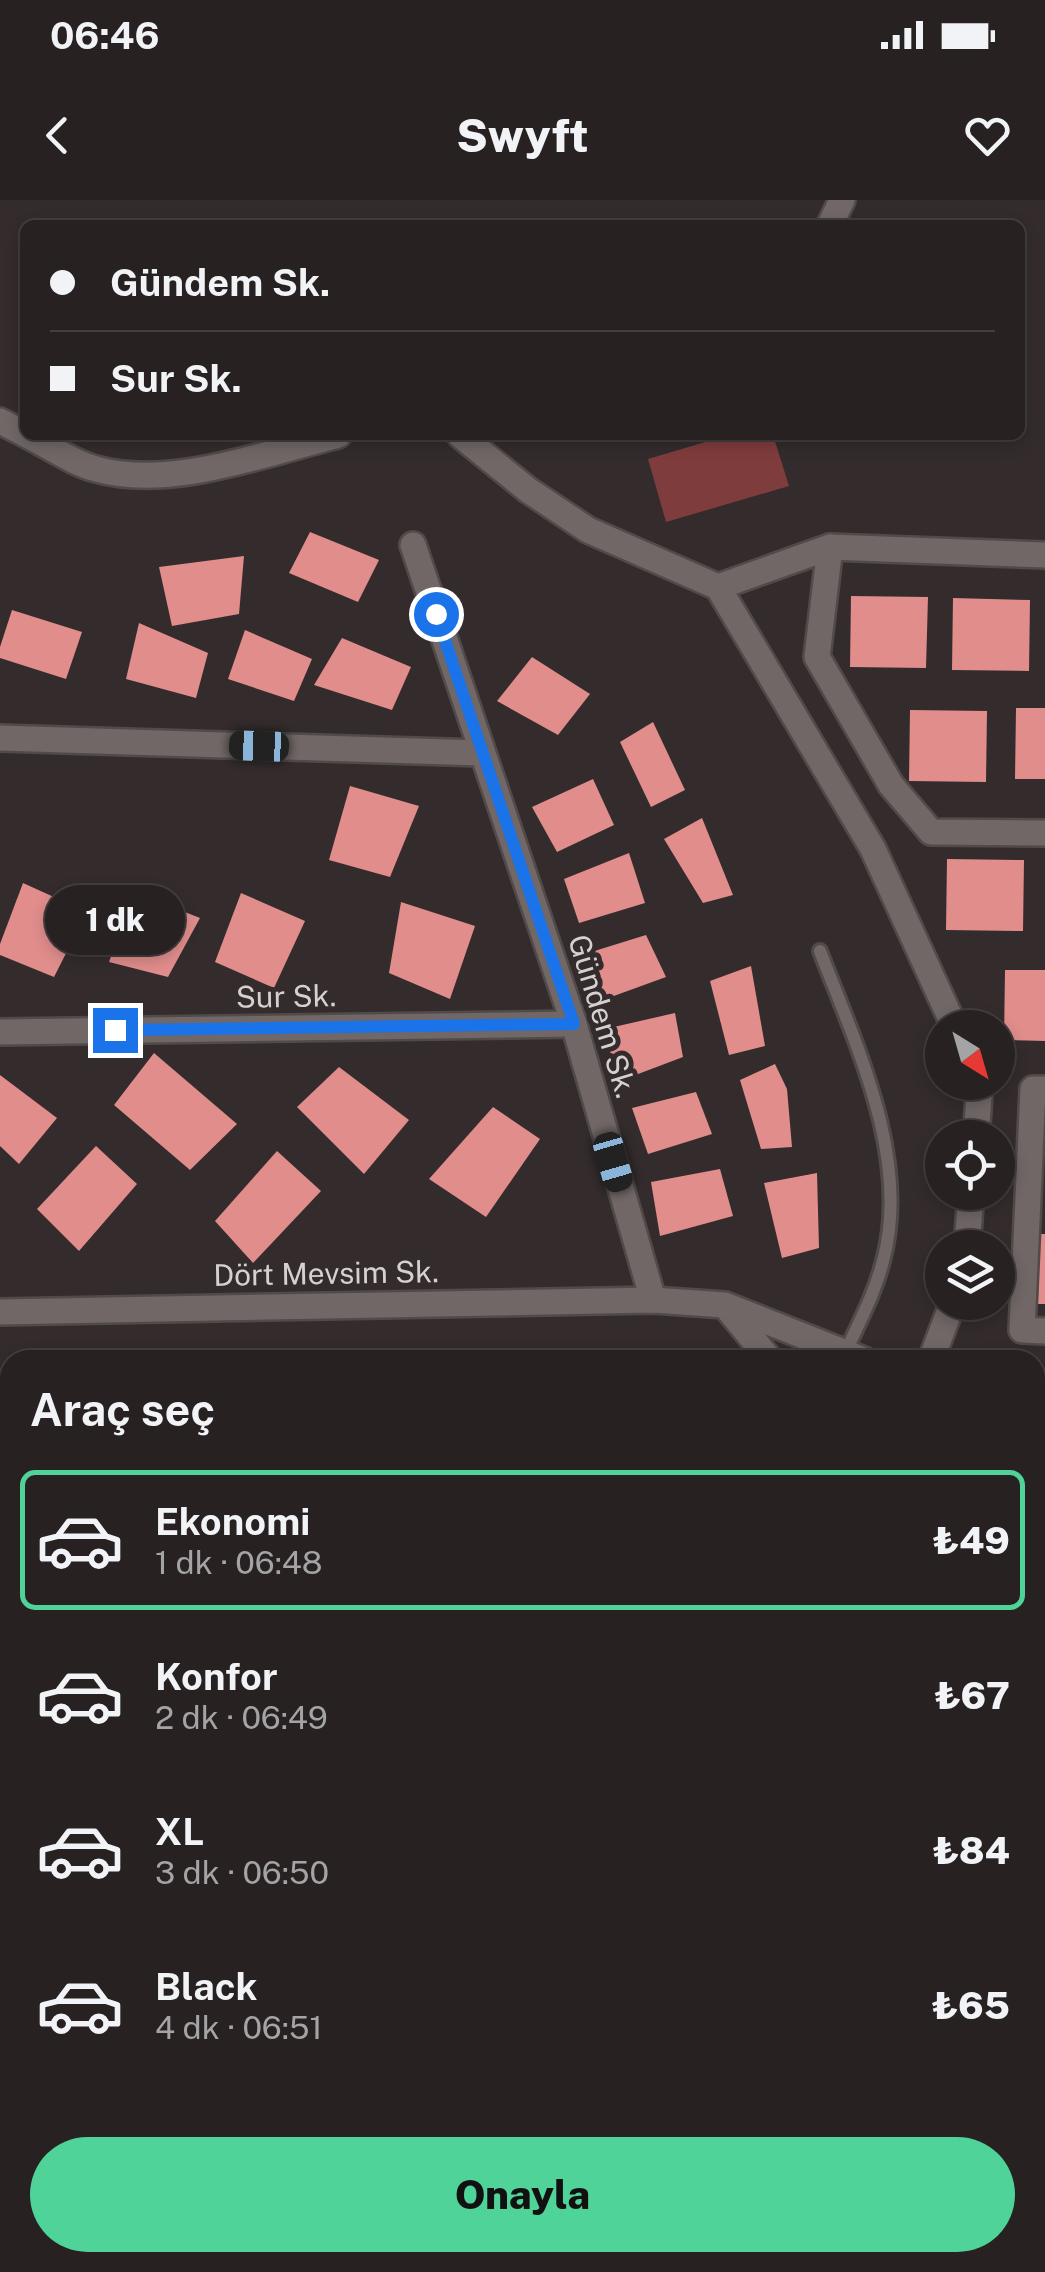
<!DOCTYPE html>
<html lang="tr">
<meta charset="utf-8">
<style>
:root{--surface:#272121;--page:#2f292a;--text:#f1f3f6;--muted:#a4a3a5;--line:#433e3f;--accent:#4fd399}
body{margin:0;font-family:"Public Sans",sans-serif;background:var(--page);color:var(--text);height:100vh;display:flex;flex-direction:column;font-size:38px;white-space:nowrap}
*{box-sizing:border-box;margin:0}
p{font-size:32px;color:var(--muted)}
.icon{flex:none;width:55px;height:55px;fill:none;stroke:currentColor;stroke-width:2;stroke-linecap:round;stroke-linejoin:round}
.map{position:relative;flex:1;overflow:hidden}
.side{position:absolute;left:0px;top:1150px;width:1045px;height:922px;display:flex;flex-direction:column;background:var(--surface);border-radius:30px 30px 0 0;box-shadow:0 5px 15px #0003,0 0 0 2px var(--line)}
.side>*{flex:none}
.top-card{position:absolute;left:20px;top:20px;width:1005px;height:220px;border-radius:15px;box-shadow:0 5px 15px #0003,0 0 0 2px var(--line);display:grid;align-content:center;height:220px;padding:0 30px;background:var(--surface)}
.needle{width:65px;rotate:143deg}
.fabs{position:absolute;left:925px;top:810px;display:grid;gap:20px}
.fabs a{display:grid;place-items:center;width:90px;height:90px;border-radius:50%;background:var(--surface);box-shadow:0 5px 15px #0003,0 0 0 2px var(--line);font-size:50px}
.end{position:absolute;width:45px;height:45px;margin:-22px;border:12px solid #1a73e8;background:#fff;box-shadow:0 0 0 5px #fff}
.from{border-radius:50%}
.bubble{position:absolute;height:70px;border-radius:35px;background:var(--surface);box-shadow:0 5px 15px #0003,0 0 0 2px var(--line);font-size:32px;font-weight:800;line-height:70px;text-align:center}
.car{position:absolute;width:30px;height:60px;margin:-30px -15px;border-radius:12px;box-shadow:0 0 8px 2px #0007;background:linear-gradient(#222 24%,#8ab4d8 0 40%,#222 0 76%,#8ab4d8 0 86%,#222 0)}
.top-card b{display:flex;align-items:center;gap:35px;height:95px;font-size:38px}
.top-card b+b{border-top:2px solid var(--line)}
.top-card i{width:25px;height:25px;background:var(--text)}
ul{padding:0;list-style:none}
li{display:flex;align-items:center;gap:30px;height:140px;margin:0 20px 15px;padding:0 10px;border:5px solid transparent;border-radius:15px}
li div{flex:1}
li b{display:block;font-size:38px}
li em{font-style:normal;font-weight:800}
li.selected{border-color:var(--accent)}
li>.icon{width:90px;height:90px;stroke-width:1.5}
h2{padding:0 30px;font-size:45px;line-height:120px}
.cta{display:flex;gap:20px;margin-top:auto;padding:20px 30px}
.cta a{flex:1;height:115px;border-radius:60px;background:var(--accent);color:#111;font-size:40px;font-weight:800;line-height:115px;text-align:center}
.status{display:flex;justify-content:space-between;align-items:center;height:70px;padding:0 50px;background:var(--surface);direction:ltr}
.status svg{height:28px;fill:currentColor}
header{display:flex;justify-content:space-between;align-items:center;height:130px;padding:0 30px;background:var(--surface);font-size:45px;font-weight:800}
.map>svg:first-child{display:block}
</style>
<div class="status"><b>06:46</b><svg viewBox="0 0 49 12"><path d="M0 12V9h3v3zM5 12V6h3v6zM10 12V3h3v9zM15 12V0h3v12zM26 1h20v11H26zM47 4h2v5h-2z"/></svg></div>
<header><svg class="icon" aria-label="back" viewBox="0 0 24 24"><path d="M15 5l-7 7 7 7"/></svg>Swyft<svg class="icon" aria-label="heart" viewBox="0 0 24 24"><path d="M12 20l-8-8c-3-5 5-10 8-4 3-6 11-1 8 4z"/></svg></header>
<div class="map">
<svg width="1045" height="2072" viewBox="0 0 1045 2072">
<rect width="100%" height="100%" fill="#342c2c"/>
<polygon fill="#7f3c3d" points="729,235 773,235 789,286 666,322 648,259"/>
<g fill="#e08d8c">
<polygon points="310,332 379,360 358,402 289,373"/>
<polygon points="244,356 239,414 172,426 159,367"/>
<polygon points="851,396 928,397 926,468 850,467"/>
<polygon points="953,398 1030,400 1029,471 952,470"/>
<polygon points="12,410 82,432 66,479 0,458 0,447"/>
<polygon points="139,423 208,453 196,498 126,479"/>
<polygon points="245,430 312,459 294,501 228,479"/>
<polygon points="342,438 411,467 392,510 314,485"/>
<polygon points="532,457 590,494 558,535 497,501"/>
<polygon points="1016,508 1045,508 1045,579 1015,579"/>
<polygon points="910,510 987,511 986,582 909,581"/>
<polygon points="653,522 685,590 651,607 620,542"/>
<polygon points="593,579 614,625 557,652 532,607"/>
<polygon points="350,586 419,606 390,677 329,660"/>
<polygon points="702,618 733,695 703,703 664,639"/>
<polygon points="629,653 645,703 579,723 564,679"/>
<polygon points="947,659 1024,660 1023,731 946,730"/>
<polygon points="23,683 87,712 54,777 0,755 0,744"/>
<polygon points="134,692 200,718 168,777 109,762"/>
<polygon points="241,693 305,721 274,788 215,762"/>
<polygon points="401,702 475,726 450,799 389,773"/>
<polygon points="646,735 666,777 600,801 588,753"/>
<polygon points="751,766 765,846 729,855 710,781"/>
<polygon points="1005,770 1045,770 1045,841 1004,840"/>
<polygon points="675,813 683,857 617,882 605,829"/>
<polygon points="154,853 237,924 190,970 114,905"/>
<polygon points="775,864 787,889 792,947 761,949 740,880"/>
<polygon points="339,867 409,920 364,974 297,907"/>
<polygon points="0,875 57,918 19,964 0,946"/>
<polygon points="696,892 712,934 648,954 632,908"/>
<polygon points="493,907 540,939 486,1017 429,979"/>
<polygon points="96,946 137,984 79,1051 37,1009"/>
<polygon points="277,951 321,991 253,1063 215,1021"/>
<polygon points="720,969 733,1016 660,1036 651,982"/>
<polygon points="817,973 819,1048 782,1058 764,983"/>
<polygon points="1039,1034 1045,1034 1045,1104 1038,1104"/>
<polygon points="431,2062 456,2062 450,2072"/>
<polygon points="550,2062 610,2062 605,2072 567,2072"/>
<polygon points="648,2062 755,2062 749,2072 662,2072"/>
<polygon points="781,2062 849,2062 858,2072 778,2072 775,2068"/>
</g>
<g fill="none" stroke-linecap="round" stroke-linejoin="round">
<defs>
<path id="service" d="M820,751C856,845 911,959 883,1061C875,1093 859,1123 845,1153"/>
<g id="minor">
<polyline points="830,25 842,0"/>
<polyline points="0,221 25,234"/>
<path d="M27,235C49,246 73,263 96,269C170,290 266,253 338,235"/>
<polyline points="460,235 528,290 588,330 718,387 873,649 955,828"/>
<polyline points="413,345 574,824 653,1100"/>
<polyline points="830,347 817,457 891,585 931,632 1045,633"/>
<polyline points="718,387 830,347 1045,355"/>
<polyline points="0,538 481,553"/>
<polyline points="0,832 574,824"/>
<polyline points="1045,889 1033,889 1022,1130 1045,1131"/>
<polyline points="976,938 980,882"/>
<polyline points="967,1048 971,992"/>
<polyline points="728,1109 770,1160"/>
<polyline points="0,1112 653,1100 725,1105 864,1160"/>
<polyline points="931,1160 953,1102"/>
<polyline points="1035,1215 1045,1218"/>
<polyline points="0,1276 10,1276"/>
<polyline points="0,1457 4,1528 10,1541"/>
<polyline points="1035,1975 1045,1990"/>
<polyline points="942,2062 945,2072"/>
<polyline points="298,2072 300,2062"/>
</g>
</defs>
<use href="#service" stroke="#504a49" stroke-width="18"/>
<use href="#minor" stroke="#504a49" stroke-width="30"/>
<use href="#service" stroke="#706766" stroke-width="12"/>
<use href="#minor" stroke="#706766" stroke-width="25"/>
</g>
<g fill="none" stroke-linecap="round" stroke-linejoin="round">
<polyline stroke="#1a73e8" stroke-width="12" points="115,830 574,824 436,414"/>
</g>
<g text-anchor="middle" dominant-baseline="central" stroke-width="10" stroke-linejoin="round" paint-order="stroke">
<g font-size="30" fill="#d6d1d1" stroke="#342c2c">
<text transform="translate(286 796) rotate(-1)">Sur Sk.</text>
<text transform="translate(603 816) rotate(73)">Gündem Sk.</text>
<text transform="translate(326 1073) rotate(-1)">Dört Mevsim Sk.</text>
</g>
</g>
</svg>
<div class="fabs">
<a><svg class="needle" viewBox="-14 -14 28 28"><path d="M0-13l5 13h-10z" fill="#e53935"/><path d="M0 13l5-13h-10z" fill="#a4a3a5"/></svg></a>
<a><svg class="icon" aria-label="locate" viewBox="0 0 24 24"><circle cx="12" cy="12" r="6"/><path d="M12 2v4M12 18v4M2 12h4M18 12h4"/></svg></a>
<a><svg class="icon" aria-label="layers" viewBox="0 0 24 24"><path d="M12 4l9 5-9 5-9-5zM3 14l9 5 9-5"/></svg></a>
</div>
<i class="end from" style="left:436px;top:414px"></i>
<i class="end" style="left:115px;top:830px"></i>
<div class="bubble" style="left:45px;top:685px;width:140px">1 dk</div>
<i class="car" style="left:259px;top:546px;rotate:272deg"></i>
<i class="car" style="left:613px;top:962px;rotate:164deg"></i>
<div class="top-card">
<b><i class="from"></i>Gündem Sk.</b>
<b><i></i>Sur Sk.</b>
</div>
<section class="side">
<h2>Araç seç</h2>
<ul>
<li class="selected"><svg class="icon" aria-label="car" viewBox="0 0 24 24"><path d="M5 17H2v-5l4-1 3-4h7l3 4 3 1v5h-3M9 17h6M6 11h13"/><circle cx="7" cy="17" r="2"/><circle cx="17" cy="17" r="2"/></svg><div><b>Ekonomi</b><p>1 dk · 06:48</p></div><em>₺49</em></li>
<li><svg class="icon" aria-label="car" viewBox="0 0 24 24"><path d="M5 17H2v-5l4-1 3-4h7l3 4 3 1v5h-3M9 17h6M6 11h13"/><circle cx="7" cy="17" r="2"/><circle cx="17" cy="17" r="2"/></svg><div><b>Konfor</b><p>2 dk · 06:49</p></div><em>₺67</em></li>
<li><svg class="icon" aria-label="car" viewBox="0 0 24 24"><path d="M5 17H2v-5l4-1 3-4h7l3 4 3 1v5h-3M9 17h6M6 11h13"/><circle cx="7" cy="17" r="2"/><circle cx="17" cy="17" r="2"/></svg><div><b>XL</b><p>3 dk · 06:50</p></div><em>₺84</em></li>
<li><svg class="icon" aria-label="car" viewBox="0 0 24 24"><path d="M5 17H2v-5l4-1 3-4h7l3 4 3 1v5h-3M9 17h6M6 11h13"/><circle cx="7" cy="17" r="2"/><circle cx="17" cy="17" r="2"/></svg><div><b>Black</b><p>4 dk · 06:51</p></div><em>₺65</em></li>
</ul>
<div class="cta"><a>Onayla</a></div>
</section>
</div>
